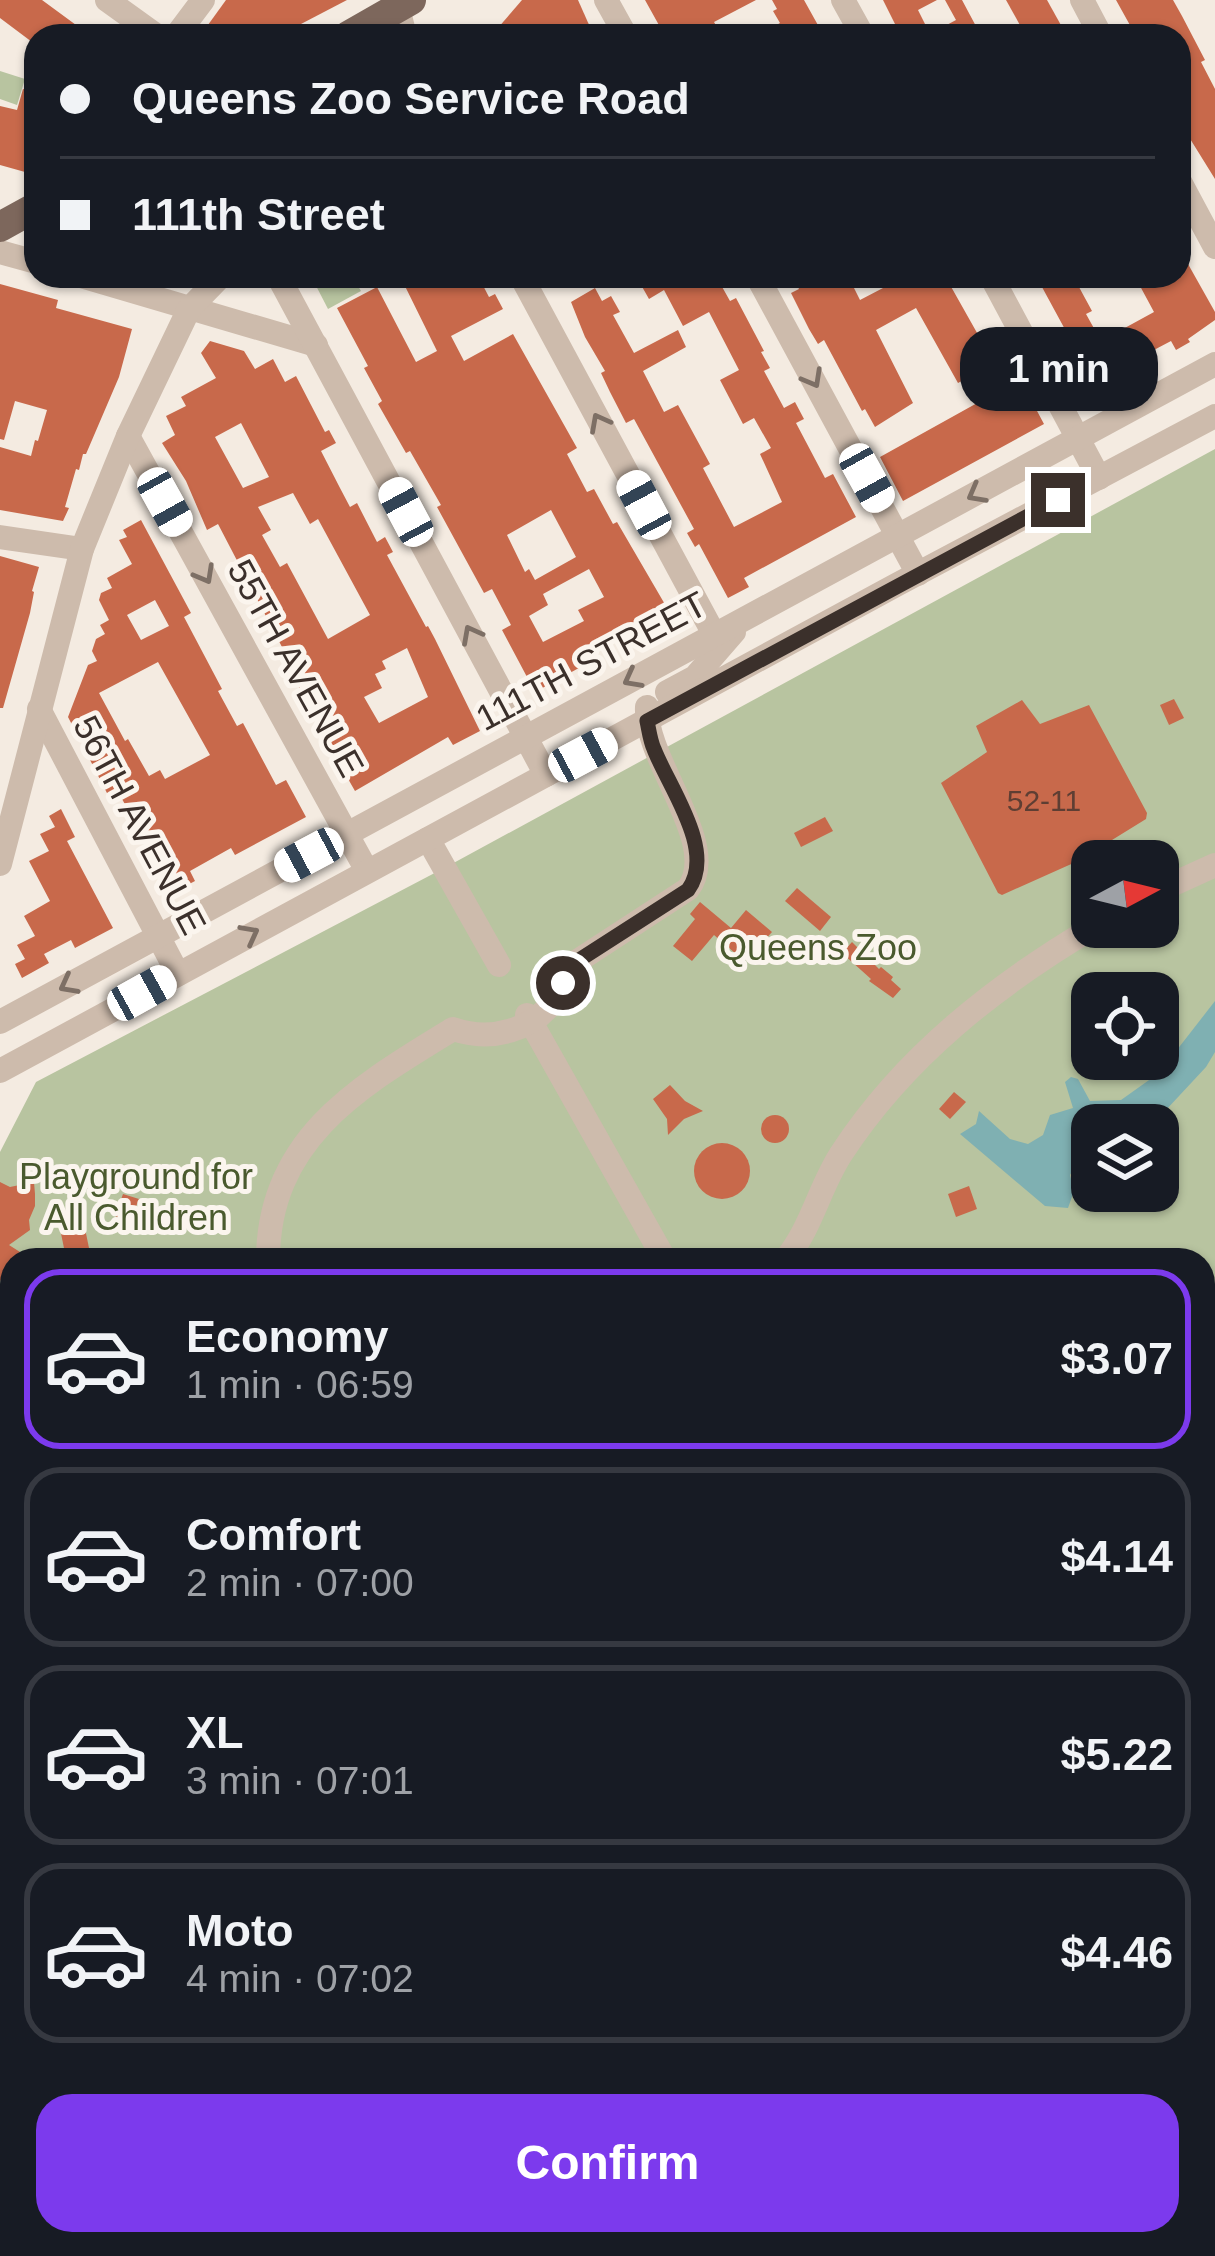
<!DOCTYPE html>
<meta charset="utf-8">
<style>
:root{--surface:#171b24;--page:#20242c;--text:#f1f3f6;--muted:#9ea1a6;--line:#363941;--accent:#7c3aed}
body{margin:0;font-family:Helvetica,sans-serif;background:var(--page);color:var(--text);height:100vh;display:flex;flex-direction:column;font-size:45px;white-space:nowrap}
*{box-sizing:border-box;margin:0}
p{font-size:39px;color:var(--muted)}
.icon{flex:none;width:66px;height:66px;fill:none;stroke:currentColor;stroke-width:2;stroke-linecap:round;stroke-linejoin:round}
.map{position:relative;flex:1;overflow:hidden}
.side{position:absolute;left:0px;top:1248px;width:1215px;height:1008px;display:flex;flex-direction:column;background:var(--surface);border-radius:36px 36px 0 0;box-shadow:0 3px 9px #0004}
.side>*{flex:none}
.guide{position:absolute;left:24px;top:24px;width:1167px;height:264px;border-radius:36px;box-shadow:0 3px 9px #0004;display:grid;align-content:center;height:264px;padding:0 36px;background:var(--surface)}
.needle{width:78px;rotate:83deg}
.tools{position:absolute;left:1071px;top:840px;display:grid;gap:24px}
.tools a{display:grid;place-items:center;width:108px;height:108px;border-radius:24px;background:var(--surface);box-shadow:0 3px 9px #0004;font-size:60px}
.end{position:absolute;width:54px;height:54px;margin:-27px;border:15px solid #3b302b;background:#fff;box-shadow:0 0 0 6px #fff}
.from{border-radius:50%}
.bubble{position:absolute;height:84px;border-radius:36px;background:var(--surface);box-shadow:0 3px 9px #0004;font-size:39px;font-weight:700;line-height:84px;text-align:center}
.car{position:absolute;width:36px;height:72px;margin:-36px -18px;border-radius:15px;box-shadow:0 0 9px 3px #0007;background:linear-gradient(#fff 24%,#345 0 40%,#fff 0 76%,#345 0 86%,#fff 0)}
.guide b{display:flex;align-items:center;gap:42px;height:114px;font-size:45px}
.guide b+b{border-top:3px solid var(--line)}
.guide i{width:30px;height:30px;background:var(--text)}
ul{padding:21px 0 0;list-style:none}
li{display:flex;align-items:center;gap:36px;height:180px;margin:0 24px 18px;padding:0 12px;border:6px solid var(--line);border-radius:36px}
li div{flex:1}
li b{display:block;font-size:45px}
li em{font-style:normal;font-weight:700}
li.current{border-color:var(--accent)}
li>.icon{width:108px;height:108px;stroke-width:1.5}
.primary-button{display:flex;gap:24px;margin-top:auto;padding:24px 36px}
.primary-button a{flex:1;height:138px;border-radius:36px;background:var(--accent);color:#fff;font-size:48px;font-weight:700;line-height:138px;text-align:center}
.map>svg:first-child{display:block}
</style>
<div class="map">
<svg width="1215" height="2256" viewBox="0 0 1215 2256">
<rect width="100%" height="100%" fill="#f4ebe1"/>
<g fill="#b8c4a0" fill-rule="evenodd">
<polygon points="0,71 25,79 17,105 0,99"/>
<polygon points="311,276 352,276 361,291 328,309"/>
<path d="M1215,449V2256H0V1152L36,1082L448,866ZM1092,861H1158V927H1092ZM1092,993H1158V1059H1092ZM1092,1125H1158V1191H1092ZM12,1260H1203V2244H12Z"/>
</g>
<polygon fill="#7fb0b2" points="1215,1001 1215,1052 1206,1067 1152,1125 1092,1125 1092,1149 1084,1151 1070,1175 1074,1191 1068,1208 1045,1206 960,1134 976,1124 979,1111 1010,1139 1028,1144 1043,1135 1050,1115 1073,1108 1065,1082 1071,1077 1078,1079 1090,1101 1121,1100 1159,1073"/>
<g fill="#c8694b" fill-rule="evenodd">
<polygon points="0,0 42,0 91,36 36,36 36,45 0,18"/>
<polygon points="226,0 347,0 278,36 200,36"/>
<polygon points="522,0 578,0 594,36 491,36"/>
<polygon points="645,0 756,0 714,22 722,36 665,36"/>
<polygon points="772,0 804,0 824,36 757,36 780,23 773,11 777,9"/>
<polygon points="883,0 937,0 918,10 930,34 956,20 945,0 962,0 978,30 966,36 901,36"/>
<polygon points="1006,0 1047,0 1067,36 1026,36"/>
<polygon points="1116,0 1173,0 1182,16 1205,60 1201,62 1215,89 1215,179 1179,121 1179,36 1136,36"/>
<polygon points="23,89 36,92 36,151 31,150 25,172 0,165 0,106 17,110"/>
<polygon points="1179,248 1215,312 1215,320 1188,339 1190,342 1176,350 1171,341 1116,370 1099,381 1102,388 1085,397 1062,352 1074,346 1036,276 1073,276 1092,311 1086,314 1101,341 1154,312 1140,286 1158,276 1179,276"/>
<path d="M400,276H417L422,285L438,276H478L489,297L495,294L503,309L451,336L464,361L513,334L577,448L567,454L587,492L594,489L613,524L617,522L670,613L596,651L599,657L535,692L502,630L511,625L492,589L484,593L437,507L441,505L410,451L406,453L378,404L382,401L364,368L368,366L337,308L377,287L416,362L437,351ZM551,510L576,557L535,580L529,569L525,572L507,535ZM589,569L604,597L578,610L584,621L543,642L529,616L548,605L543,594Z"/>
<polygon points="636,276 716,276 730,301 736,298 764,351 761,352 770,368 764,371 784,408 795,402 804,419 796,423 825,478 833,474 856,517 744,578 749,587 728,598 699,544 695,547 687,533 694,529 634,419 626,423 610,392 601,373 605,371 585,337 571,302 595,288 602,301 611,296 620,312 613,315 634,353 678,330 686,347 643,371 664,412 678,405 710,464 703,468 734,527 782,502 760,454 771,448 754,418 743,424 720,380 739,370 709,312 683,326 664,290 649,299"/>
<polygon points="792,276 848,276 860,300 906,276 945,276 994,363 958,383 916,308 876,330 913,403 875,427 865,409 862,411 824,340 818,344 809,329 791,293 799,289"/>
<polygon points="0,284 58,300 56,308 132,329 119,377 86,454 83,454 79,470 76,469 65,507 69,508 63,521 0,510 0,447 31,456 35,440 38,441 47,410 15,401 4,440 0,439"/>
<path d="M210,341L244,351L255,369L273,359L285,382L296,376L325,432L329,430L336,443L321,451L340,488L350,507L357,503L377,542L385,537L393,552L387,555L426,627L428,626L435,639L480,731L453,745L448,737L355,791L311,714L293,674L295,672L218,524L207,530L186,481L162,443L175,435L166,416L186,406L181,397L216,378L201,353ZM241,423L269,477L243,488L215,437ZM293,493L310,524L318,519L370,615L328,639L287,563L280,567L262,535L271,530L258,507ZM407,648L428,697L379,723L364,697L382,688L375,674L386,669L382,661Z"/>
<polygon points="1021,381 1044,424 903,501 880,457 1006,387 1007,389"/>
<path d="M141,520L191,613L184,617L222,689L218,691L237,726L243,723L276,785L286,780L306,817L235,855L231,848L190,871L195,881L174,892L117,790L108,795L68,717L88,665L97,661L92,651L96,639L105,634L100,625L109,620L99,600L101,593L112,588L107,578L132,564L119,540L127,537L123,530ZM155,600L169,626L141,640L127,615ZM158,662L210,755L165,779L160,770L149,776L128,739L125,741L99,693Z"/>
<polygon points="0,556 39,567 32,591 34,592 30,613 3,708 0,708"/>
<polygon points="1174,699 1184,718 1169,725 1160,705"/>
<polygon points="1022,700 1040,724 1089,705 1147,813 1146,819 1078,861 1002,895 998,893 941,783 987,752 976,726"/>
<polygon points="61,809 75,837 67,841 113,928 75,948 71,940 44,954 49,963 22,978 15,964 25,959 17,945 35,936 24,916 50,901 29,861 49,851 40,834 55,827 49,816"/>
<polygon points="825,817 833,831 801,847 794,833"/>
<polygon points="797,888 831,917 820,931 785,901"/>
<polygon points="700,902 731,928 746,910 772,932 763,942 760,939 743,960 714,935 692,961 673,946 695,919 690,914"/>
<polygon points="852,942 879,969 881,967 893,977 891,980 901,989 893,998 869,981 871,979 842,953"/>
<polygon points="670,1085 685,1101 703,1111 684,1119 668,1135 667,1119 653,1099"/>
<polygon points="954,1092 966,1102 950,1119 939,1109"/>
<circle cx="775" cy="1129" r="14"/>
<circle cx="722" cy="1171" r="28"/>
<polygon points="0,1182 10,1187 34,1182 35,1194 35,1206 29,1220 30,1230 9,1245 20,1252 0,1281"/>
<polygon points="969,1186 977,1209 956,1217 948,1194"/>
<polygon points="123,1194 139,1199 130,1222 115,1216"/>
<polygon points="81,1209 89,1248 65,1253 57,1214"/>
</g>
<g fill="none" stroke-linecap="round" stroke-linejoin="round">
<g stroke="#cdbbac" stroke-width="24">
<polyline points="107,0 157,36"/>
<polyline points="396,0 405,36"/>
<polyline points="606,0 626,36"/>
<polyline points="843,0 863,36"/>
<polyline points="1082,0 1101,36"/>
<polyline points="176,36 203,0"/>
<polyline points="1179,180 1215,247"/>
<polyline points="0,252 36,262"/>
<polyline points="81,276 316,345"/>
<polyline points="278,276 546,775"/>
<polyline points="521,276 715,636"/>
<polyline points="757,276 918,574"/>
<polyline points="991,276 1099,478"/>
<polyline points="128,436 367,871"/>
<polyline points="0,537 82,549"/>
<polyline points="667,692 695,677 734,632"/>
<polyline points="39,709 178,974"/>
<polyline points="428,839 499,965"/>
<polyline points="0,864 82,549 128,436 189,309 221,276"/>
<polyline points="1158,891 1215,865"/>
<polyline points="527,1015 665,1260"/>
<polyline points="0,1022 1215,364"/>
<polyline points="0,1071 898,584 1215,416"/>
<path d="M268,1260C268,1138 360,1086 453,1029C491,1042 534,1031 557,996C565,985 566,973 576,962L688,889C722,845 644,760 647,707"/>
<path d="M785,1260C812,1227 819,1188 841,1154C904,1057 996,985 1094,927"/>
<polyline points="1203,1457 1215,1451"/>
<polyline points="0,1526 12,1520"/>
<polyline points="1203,1678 1215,1673"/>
<polyline points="1203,1960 1215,1982"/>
<polyline points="1203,2028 1215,2022"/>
<polyline points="1203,2146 1215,2167"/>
<polyline points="1203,2211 1215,2233"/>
<polyline points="446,2256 452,2244"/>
<polyline points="635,2256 646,2244"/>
<polyline points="730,2256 731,2244"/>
</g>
<g stroke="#7d675c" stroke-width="30">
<polyline points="348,36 411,0"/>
<polyline points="0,227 36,207"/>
<polyline points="32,2244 42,2256"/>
</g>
<g stroke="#5c4a42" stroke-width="33">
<polyline points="1203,1537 1215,1531"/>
<polyline points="1203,1592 1215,1585"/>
<polyline points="0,1689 12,1695"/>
<polyline points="0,1748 12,1752"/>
<polyline points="0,2013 12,2009"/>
<polyline points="0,2055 12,2051"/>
<polyline points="0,2103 12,2100"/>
<polyline points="0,2153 12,2149"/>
<polyline points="0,2185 12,2197"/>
<polyline points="57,2244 67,2256"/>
<polyline points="357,2256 362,2244"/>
<polyline points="397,2256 404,2244"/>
</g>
</g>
<defs><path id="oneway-chevron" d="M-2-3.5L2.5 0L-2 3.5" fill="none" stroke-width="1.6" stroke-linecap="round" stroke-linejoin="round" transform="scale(3)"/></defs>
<g stroke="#7d6f65">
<use href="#oneway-chevron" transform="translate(813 379) rotate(61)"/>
<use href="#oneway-chevron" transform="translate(599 422) rotate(-118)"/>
<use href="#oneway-chevron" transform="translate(976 494) rotate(151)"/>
<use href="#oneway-chevron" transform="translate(205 575) rotate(61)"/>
<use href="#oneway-chevron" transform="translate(471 634) rotate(-118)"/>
<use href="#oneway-chevron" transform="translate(632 679) rotate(152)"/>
<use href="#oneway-chevron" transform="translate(250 934) rotate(-28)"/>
<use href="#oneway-chevron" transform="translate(68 985) rotate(152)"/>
</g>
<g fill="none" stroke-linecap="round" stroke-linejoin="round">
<path stroke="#3b302b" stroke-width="15" d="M563,983L567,972L576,962L688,890C717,851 668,786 654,749C650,740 649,730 647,721L1058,500"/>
</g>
<g text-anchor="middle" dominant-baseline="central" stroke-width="10" stroke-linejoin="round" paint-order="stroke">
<g font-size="30" fill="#5e3e33">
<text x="1044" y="800">52-11</text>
</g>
<g font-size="36" fill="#3b302b" stroke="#fbf5ee">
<text transform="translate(591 661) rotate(-28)">111TH STREET</text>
<text transform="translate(296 668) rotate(61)">55TH AVENUE</text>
<text transform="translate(140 825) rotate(62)">56TH AVENUE</text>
</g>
<g font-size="36" fill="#4a5a2e" stroke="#fbf5ee">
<text x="818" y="947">Queens Zoo</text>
<text x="136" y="1176">Playground for<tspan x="136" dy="41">All Children</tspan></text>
</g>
</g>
</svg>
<div class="tools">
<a><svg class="needle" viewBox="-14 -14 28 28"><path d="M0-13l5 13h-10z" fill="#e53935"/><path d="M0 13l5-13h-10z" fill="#9ea1a6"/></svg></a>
<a><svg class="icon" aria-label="locate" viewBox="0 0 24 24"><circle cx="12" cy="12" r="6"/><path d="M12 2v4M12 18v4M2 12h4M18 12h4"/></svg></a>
<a><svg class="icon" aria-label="layers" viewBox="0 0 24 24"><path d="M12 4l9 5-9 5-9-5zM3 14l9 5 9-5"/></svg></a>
</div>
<i class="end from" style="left:563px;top:983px"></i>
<i class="end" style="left:1058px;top:500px"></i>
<div class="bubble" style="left:960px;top:327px;width:198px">1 min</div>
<i class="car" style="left:867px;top:478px;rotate:151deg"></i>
<i class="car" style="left:165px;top:502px;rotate:151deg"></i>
<i class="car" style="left:644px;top:505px;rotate:332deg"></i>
<i class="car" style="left:406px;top:512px;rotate:332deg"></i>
<i class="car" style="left:583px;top:755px;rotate:62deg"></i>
<i class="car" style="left:309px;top:855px;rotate:242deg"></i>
<i class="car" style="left:142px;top:993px;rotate:61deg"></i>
<div class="guide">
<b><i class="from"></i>Queens Zoo Service Road</b>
<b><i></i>111th Street</b>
</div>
<section class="side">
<ul>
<li class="current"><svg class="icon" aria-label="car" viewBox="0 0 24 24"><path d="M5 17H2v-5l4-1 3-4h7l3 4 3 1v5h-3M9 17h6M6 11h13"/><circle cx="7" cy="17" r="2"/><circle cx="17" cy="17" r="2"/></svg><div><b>Economy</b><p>1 min · 06:59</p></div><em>$3.07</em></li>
<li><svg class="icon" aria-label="car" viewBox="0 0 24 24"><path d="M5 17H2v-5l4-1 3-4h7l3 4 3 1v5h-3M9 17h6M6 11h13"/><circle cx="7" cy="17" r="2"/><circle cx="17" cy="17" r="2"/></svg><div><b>Comfort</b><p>2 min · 07:00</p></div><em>$4.14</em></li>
<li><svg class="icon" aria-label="car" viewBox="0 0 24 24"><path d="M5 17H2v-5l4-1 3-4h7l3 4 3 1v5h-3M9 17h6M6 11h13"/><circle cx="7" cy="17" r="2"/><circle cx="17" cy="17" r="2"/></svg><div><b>XL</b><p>3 min · 07:01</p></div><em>$5.22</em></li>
<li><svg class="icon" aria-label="car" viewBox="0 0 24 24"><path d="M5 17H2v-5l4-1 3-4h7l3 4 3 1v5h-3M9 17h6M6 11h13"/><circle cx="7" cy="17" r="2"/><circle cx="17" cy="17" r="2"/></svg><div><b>Moto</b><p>4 min · 07:02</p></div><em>$4.46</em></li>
</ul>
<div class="primary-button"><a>Confirm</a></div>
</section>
</div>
